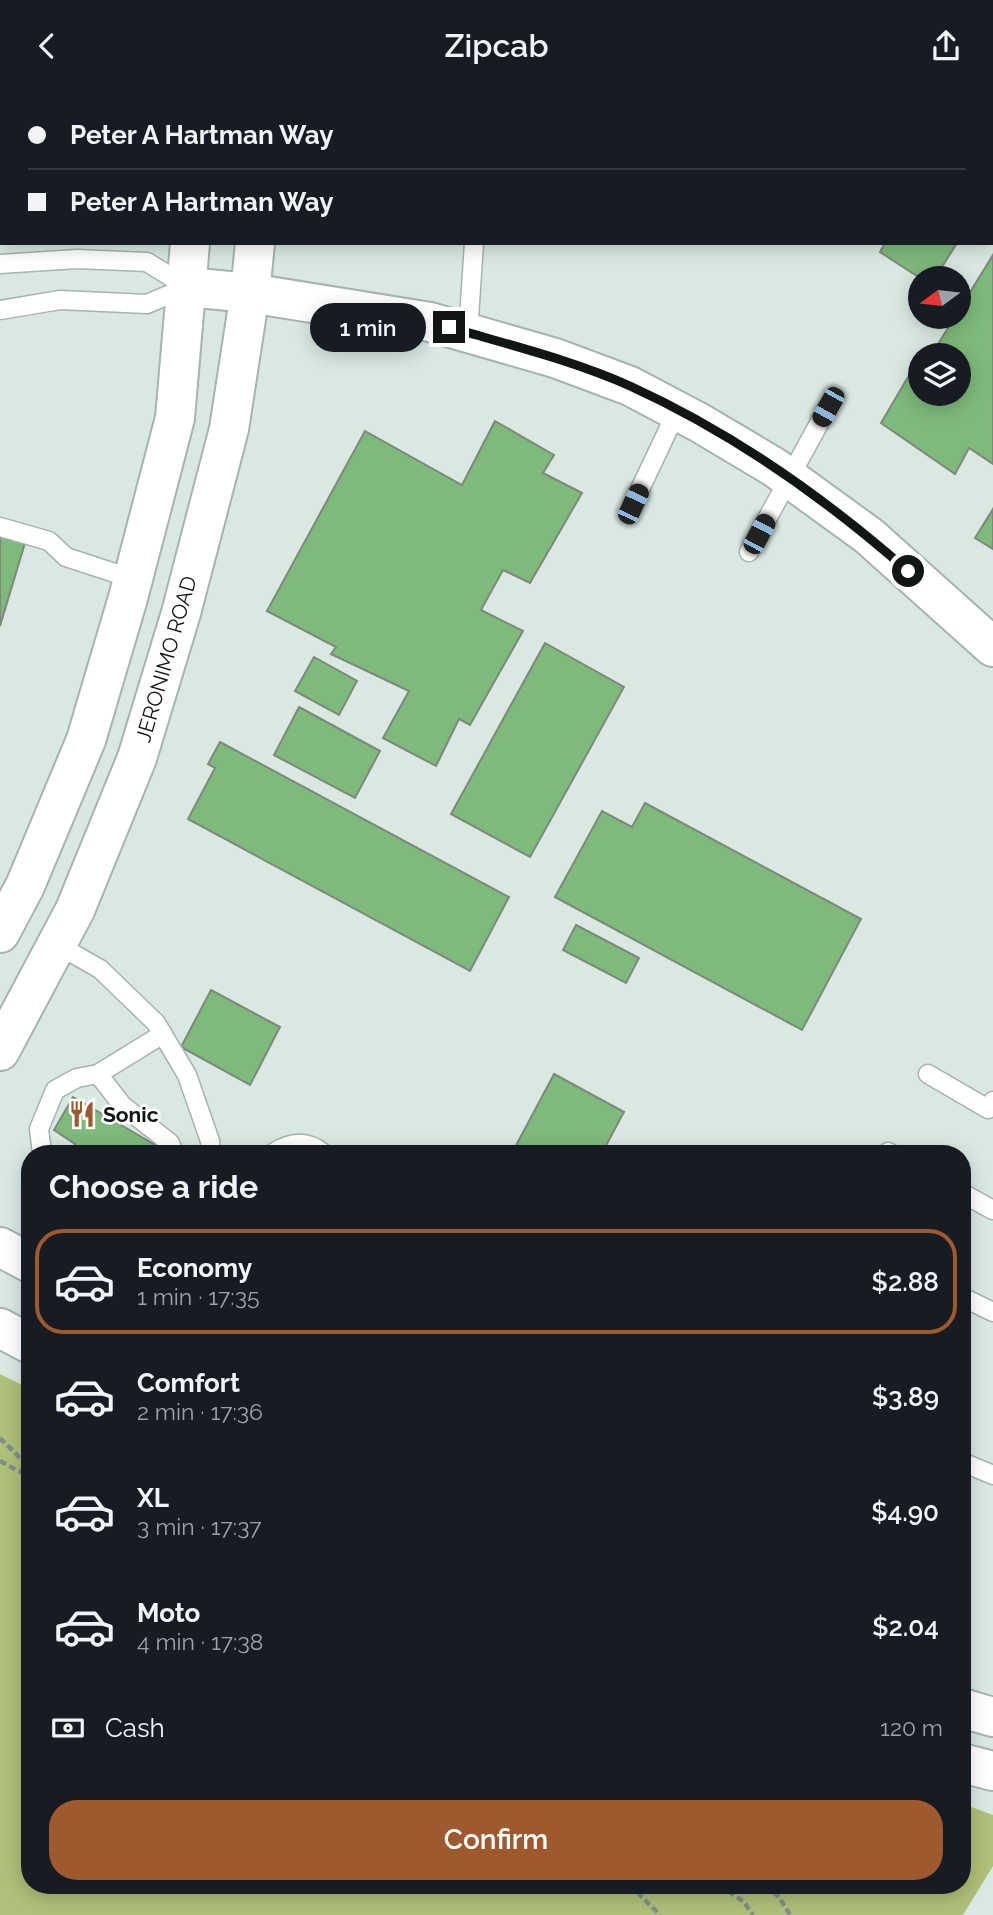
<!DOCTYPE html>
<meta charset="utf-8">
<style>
:root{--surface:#171b24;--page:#242831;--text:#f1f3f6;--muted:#9ea1a6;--line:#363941;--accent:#9f592e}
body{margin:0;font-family:Raleway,sans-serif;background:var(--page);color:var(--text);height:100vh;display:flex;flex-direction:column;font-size:26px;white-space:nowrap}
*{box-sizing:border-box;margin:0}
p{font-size:23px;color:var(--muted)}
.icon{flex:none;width:38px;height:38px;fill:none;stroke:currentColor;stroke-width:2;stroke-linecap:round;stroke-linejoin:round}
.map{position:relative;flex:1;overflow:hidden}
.details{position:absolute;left:21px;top:1054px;width:950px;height:749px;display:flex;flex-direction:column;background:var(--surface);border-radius:28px;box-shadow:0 4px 18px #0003}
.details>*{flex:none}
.guide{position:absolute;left:0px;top:0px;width:994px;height:154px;box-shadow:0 4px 18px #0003;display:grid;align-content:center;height:154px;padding:0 28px;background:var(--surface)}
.needle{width:46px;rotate:255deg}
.controls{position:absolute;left:908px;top:175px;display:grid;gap:14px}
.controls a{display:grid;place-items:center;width:63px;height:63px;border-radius:50%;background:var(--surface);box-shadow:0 4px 18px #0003;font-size:35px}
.end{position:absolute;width:32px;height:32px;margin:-16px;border:9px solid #101613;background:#fff;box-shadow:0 0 0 4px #fff}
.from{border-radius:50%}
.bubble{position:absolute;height:49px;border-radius:24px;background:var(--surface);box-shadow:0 4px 18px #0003;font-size:23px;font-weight:600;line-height:49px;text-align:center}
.car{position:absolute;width:21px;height:42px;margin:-21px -10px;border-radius:9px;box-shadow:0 0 5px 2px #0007;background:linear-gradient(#222 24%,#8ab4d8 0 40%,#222 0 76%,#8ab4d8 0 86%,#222 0)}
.guide b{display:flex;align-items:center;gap:24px;height:66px;font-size:26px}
.guide b+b{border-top:2px solid var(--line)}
.guide i{width:18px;height:18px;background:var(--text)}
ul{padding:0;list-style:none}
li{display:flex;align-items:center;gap:21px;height:105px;margin:0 14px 10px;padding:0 14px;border:4px solid transparent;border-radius:28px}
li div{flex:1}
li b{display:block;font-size:26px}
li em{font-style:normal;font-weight:600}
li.active{border-color:var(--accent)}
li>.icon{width:63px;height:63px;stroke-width:1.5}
h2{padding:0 28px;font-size:32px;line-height:84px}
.pay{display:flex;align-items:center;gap:18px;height:77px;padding:0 28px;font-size:26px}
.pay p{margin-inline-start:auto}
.action{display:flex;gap:14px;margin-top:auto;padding:14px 28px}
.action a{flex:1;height:80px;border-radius:28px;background:var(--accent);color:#fff;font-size:28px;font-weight:600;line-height:80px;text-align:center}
header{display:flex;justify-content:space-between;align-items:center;height:91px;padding:0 28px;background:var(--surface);font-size:32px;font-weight:600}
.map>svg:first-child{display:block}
</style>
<header><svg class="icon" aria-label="back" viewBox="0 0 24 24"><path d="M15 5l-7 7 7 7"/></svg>Zipcab<svg class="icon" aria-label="share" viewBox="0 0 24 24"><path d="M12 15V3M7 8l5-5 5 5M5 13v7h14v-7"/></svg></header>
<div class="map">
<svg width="993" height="1824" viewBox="0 0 993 1824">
<rect width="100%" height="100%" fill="#d9e9e1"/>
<polygon fill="#aec079" points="0,1283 30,1298 30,1794 962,1794 963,1713 993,1724 993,1775 963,1824 0,1824"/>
<g fill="#7eba7b" stroke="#7e887d" stroke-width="2">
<polygon points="358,0 554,0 554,2 449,2"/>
<polygon points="631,0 741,0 740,2"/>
<polygon points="885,152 957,152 935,187 920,187 880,161"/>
<polygon points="993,164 993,373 969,357 955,383 881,332 911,281 918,287 920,282 920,303 959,303 959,264 931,264 955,226 959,226 959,219"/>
<polygon points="495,330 554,364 543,382 582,402 530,492 503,479 481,519 523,540 470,634 459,628 436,675 383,647 409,600 331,563 336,556 267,520 365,340 462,394"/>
<polygon points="993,418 993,458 975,447"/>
<polygon points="0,445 25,452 0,535"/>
<polygon points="545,552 624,596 530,766 451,723"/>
<polygon points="314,566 357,590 339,624 295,600"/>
<polygon points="299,616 380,660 355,707 274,664"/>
<polygon points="220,651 509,806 470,880 188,728 215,677 208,673"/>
<polygon points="645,712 861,828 802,939 555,806 602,720 632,736"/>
<polygon points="576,834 639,867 626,892 563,859"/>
<polygon points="211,899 280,936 250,994 181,956"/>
<polygon points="554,983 624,1021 602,1062 512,1062"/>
<polygon points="73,1006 169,1062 69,1062 75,1053 54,1039"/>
</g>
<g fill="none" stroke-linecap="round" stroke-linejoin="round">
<defs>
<g id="lane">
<polyline points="855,0 858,2"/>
<polyline points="963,2 964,0"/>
<polyline points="992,88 993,89"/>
<polyline points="0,173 77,168 147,171 187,196"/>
<polyline points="0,219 60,209 147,213 187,196"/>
<polyline points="468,242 474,152"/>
<polyline points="633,413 677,320"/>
<polyline points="0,436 49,450 66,466 133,488"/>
<polyline points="749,461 828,316"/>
<polyline points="56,853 100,878 156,932 187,984 210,1050 211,1062"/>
<polyline points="98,983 122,1014 170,1052 174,1062"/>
<polyline points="928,983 988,1018 993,1010"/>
<polyline points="888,1061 890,1062"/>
<polyline points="42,1062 39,1038 55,999 77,987 98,983 163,943"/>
<path d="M273,1062C290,1051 307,1049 323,1062"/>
<polyline points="962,1102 993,1119"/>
<polyline points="962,1206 993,1221"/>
<polyline points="962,1371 993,1384"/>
</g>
<g id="secondary">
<polyline points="204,2 205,0"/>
<polyline points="270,2 271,0"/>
<polyline points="187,196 250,202 430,231 555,267 630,295 700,332 774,376 869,445 993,556"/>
<polyline points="0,842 25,795 86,649 128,507 175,327 190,152"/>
<polyline points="0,960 75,819 137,667 181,522 229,338 250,202 255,152"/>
<polyline points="0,1156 30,1172"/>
<polyline points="0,1237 30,1253"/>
<polyline points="962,1617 993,1626"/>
<polyline points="962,1672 993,1680"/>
</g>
</defs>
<use href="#lane" stroke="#a5b4ad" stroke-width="21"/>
<use href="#secondary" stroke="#a5b4ad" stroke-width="42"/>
<g stroke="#838f89" stroke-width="4.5" stroke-dasharray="7 3.5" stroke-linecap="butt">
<polyline points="0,1347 28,1375 20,1380"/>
<polyline points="0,1370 30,1386"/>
<polyline points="630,1794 660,1824"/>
<polyline points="720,1794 744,1811 753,1824"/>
<polyline points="766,1794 779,1806 790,1824"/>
</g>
<use href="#lane" stroke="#fff" stroke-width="18"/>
<use href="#secondary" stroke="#fff" stroke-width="38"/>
</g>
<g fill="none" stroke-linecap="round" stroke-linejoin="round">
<path stroke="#101613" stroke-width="9" d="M449,236C509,254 572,269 630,295C731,341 825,407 908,480"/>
</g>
<defs>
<symbol id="restaurant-bare" viewBox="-9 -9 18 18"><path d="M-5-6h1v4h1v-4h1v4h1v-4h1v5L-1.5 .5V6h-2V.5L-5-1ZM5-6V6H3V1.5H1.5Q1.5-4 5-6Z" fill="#9f592e" stroke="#fff" stroke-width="2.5" paint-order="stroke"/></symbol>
</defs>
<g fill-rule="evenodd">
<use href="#restaurant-bare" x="63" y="1004" width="38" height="38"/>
</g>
<g text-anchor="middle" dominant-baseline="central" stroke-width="5" stroke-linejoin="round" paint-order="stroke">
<g font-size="21" fill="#101613" stroke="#fff">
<text transform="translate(166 568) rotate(-74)">JERONIMO ROAD</text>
</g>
<g font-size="21" font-weight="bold" fill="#101613" stroke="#fff" text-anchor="start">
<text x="103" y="1023">Sonic</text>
</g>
</g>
</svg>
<div class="controls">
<a><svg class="needle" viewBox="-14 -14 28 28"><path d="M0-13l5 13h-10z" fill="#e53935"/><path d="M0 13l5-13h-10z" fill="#9ea1a6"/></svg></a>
<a><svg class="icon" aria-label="layers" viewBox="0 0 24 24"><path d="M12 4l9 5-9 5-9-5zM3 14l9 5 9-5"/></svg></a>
</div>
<i class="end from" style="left:908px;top:480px"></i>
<i class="end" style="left:449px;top:236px"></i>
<div class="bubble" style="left:310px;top:212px;width:116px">1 min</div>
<i class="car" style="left:828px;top:316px;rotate:209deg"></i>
<i class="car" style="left:633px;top:413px;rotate:25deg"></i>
<i class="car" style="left:759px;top:443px;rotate:28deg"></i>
<div class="guide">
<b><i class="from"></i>Peter A Hartman Way</b>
<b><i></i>Peter A Hartman Way</b>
</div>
<section class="details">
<h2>Choose a ride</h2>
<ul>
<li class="active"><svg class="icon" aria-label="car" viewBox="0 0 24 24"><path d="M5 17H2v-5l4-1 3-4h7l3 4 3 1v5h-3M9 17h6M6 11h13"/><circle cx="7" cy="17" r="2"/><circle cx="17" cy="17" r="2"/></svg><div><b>Economy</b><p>1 min · 17:35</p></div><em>$2.88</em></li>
<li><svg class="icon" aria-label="car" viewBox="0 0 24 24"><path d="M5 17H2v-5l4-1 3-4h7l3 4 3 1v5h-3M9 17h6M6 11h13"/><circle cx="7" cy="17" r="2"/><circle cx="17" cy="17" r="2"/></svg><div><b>Comfort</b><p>2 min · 17:36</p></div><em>$3.89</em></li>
<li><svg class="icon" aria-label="car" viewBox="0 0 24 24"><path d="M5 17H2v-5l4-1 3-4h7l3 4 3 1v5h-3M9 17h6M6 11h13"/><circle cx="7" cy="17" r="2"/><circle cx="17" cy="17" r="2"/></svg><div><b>XL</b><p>3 min · 17:37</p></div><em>$4.90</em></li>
<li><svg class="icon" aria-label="car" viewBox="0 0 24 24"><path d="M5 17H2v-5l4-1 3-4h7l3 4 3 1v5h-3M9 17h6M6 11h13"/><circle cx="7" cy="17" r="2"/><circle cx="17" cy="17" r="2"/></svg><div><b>Moto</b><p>4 min · 17:38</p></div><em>$2.04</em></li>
</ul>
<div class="pay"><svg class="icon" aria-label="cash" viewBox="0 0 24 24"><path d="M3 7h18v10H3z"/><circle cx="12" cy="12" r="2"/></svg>Cash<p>120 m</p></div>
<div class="action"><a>Confirm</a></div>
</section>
</div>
